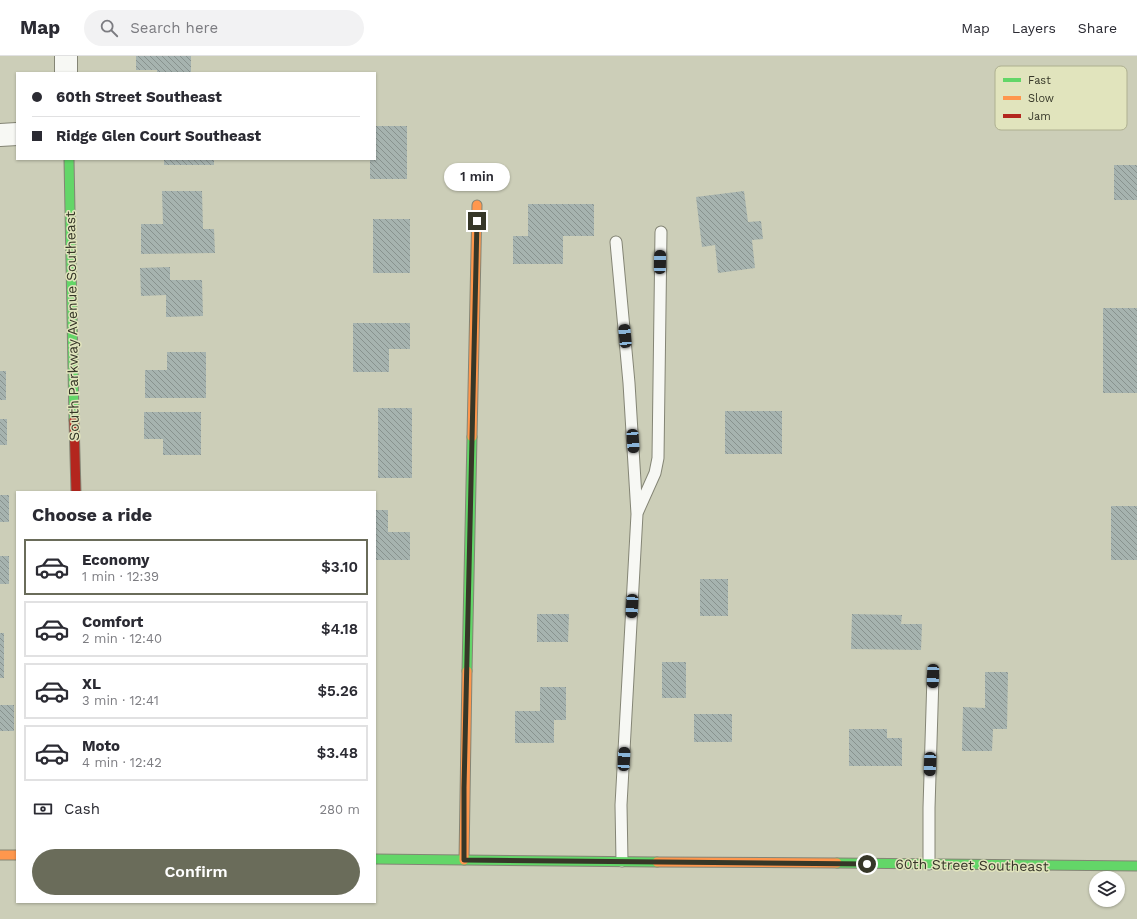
<!DOCTYPE html>
<meta charset="utf-8">
<style>
:root{--surface:#fff;--page:#f2f2f3;--text:#2b2b33;--muted:#7c7c81;--line:#e1e1e2;--accent:#6a6c5a}
body{margin:0;font-family:"Work Sans",sans-serif;background:var(--page);color:var(--text);height:100vh;display:flex;flex-direction:column;font-size:15px;white-space:nowrap}
*{box-sizing:border-box;margin:0}
p{font-size:13px;color:var(--muted)}
.icon{flex:none;width:22px;height:22px;fill:none;stroke:currentColor;stroke-width:2;stroke-linecap:round;stroke-linejoin:round}
.map{position:relative;flex:1;overflow:hidden}
.details{position:absolute;left:16px;top:435px;width:360px;height:412px;display:flex;flex-direction:column;background:var(--surface);border-radius:0px;box-shadow:0 1px 3px #0004}
.details>*{flex:none}
.guide{position:absolute;left:16px;top:16px;width:360px;height:88px;border-radius:0px;box-shadow:0 1px 3px #0004;display:grid;align-content:center;height:88px;padding:0 16px;background:var(--surface)}
.buttons{position:absolute;left:1089px;top:815px;display:grid;gap:8px}
.buttons a{display:grid;place-items:center;width:36px;height:36px;border-radius:50%;background:var(--surface);box-shadow:0 1px 3px #0004;font-size:20px}
.end{position:absolute;width:18px;height:18px;margin:-9px;border:5px solid #363728;background:#fff;box-shadow:0 0 0 2px #fff}
.from{border-radius:50%}
.bubble{position:absolute;height:28px;border-radius:14px;background:var(--surface);box-shadow:0 1px 3px #0004;font-size:13px;font-weight:600;line-height:28px;text-align:center}
.car{position:absolute;width:12px;height:24px;margin:-12px -6px;border-radius:5px;box-shadow:0 0 3px 1px #0007;background:linear-gradient(#222 24%,#8ab4d8 0 40%,#222 0 76%,#8ab4d8 0 86%,#222 0)}
.guide b{display:flex;align-items:center;gap:14px;height:38px;font-size:15px}
.guide b+b{border-top:1px solid var(--line)}
.guide i{width:10px;height:10px;background:var(--text)}
ul{padding:0;list-style:none}
li{display:flex;align-items:center;gap:12px;height:56px;margin:0 8px 6px;padding:0 8px;border:2px solid var(--line);border-radius:0px}
li div{flex:1}
li b{display:block;font-size:15px}
li em{font-style:normal;font-weight:600}
li.active{border-color:var(--accent)}
li>.icon{width:36px;height:36px;stroke-width:1.5}
h2{padding:0 16px;font-size:18px;line-height:48px}
.pay{display:flex;align-items:center;gap:10px;height:44px;padding:0 16px;font-size:15px}
.pay p{margin-inline-start:auto}
.cta{display:flex;gap:8px;margin-top:auto;padding:8px 16px}
.cta a{flex:1;height:46px;border-radius:24px;background:var(--accent);color:#fff;font-size:16px;font-weight:600;line-height:46px;text-align:center}
header{display:flex;align-items:center;gap:24px;box-sizing:border-box;height:56px;padding:0 20px;background:var(--surface);border-bottom:1px solid var(--line)}
header strong{font-size:19px}
nav{display:flex;gap:22px;margin-inline-start:auto;font-size:14px}
.search{width:280px;height:36px;background:var(--page);display:flex;align-items:center;gap:10px;box-sizing:border-box;padding:0 14px;border-radius:22px;color:var(--muted);font-size:15px}
.map>svg:first-child{display:block}
</style>
<header>
<strong>Map</strong>
<div class="search"><svg class="icon" aria-label="search" viewBox="0 0 24 24"><circle cx="10" cy="10" r="6"/><path d="M15 15l6 6"/></svg>Search here</div>
<nav><a>Map</a><a>Layers</a><a>Share</a></nav>
</header>
<div class="map">
<svg width="1137" height="863" viewBox="0 0 1137 863">
<defs>
<pattern id="building-back-hatch" width="6" height="6" patternUnits="userSpaceOnUse"><rect width="6" height="6" fill="#a6b3af"/><path d="M-1 5l2 2M0 0l6 6M5-1l2 2" fill="none" stroke="#88928e"/></pattern>
</defs>
<rect width="100%" height="100%" fill="#ccceb8"/>
<g fill="url(#building-back-hatch)">
<polygon points="136,0 191,0 191,17 157,17 157,14 136,14"/>
<polygon points="375,70 407,70 407,123 370,123 370,103 375,103"/>
<rect x="164" y="103" width="50" height="6"/>
<rect x="1114" y="109" width="23" height="35"/>
<polygon points="162,135 202,135 203,173 214,173 215,197 141,198 141,168 163,168"/>
<polygon points="744,135 748,166 761,165 763,183 752,184 755,212 718,217 715,189 702,191 696,141"/>
<polygon points="528,148 594,148 594,180 563,180 563,208 513,208 513,180 528,180"/>
<rect x="373" y="163" width="37" height="54"/>
<polygon points="170,211 170,224 202,224 203,260 166,261 166,239 141,240 140,212"/>
<rect x="1103" y="252" width="34" height="85"/>
<polygon points="353,267 410,267 410,293 389,293 389,316 353,316"/>
<polygon points="167,296 206,296 206,342 145,342 145,314 167,314"/>
<rect x="0" y="315" width="6" height="29"/>
<rect x="378" y="352" width="34" height="70"/>
<rect x="725" y="355" width="57" height="43"/>
<polygon points="144,356 201,356 201,399 163,399 163,383 144,383"/>
<rect x="0" y="363" width="7" height="26"/>
<rect x="0" y="439" width="9" height="27"/>
<rect x="1111" y="450" width="26" height="54"/>
<polygon points="375,454 388,454 388,476 410,476 410,504 375,504"/>
<rect x="0" y="500" width="9" height="28"/>
<rect x="700" y="523" width="28" height="37"/>
<polygon points="537,558 569,558 568,586 537,586"/>
<polygon points="852,558 902,559 901,568 922,568 921,594 851,593"/>
<rect x="0" y="577" width="4" height="45"/>
<rect x="662" y="606" width="24" height="36"/>
<polygon points="985,616 1008,616 1007,673 993,673 992,695 962,695 963,651 985,652"/>
<polygon points="540,631 566,631 566,664 554,664 554,687 515,687 515,655 540,655"/>
<rect x="0" y="649" width="14" height="26"/>
<rect x="694" y="658" width="38" height="28"/>
<polygon points="849,673 887,673 887,682 902,682 902,710 849,710"/>
</g>
<g fill="none" stroke-linecap="round" stroke-linejoin="round">
<defs>
<g id="lane">
<polyline points="616,186 629,327 637,458 621,749 622,805"/>
<polyline points="638,455 655,417 658,402 661,176"/>
<polyline points="929,808 929,752 933,620"/>
</g>
<g id="street">
<polyline points="66,0 66,17"/>
<polyline points="0,79 17,78"/>
</g>
<g id="fast">
<polyline points="69,103 74,364"/>
<polyline points="467,615 472,381"/>
<polyline points="375,803 657,806"/>
<polyline points="837,807 1137,810"/>
</g>
<g id="slow">
<polyline points="472,381 477,149"/>
<polyline points="0,799 17,799"/>
<polyline points="464,804 467,615"/>
<polyline points="657,806 837,807"/>
</g>
<polyline id="jam" points="74,364 76,436"/>
</defs>
<use href="#lane" stroke="#848575" stroke-width="13"/>
<use href="#street" stroke="#848575" stroke-width="24"/>
<use href="#fast" stroke="#848575" stroke-width="11"/>
<use href="#slow" stroke="#848575" stroke-width="11"/>
<use href="#jam" stroke="#848575" stroke-width="11"/>
<use href="#lane" stroke="#f7f8f4" stroke-width="11"/>
<use href="#street" stroke="#f7f8f4" stroke-width="22"/>
<use href="#fast" stroke="#63d668" stroke-width="9"/>
<use href="#slow" stroke="#ff974d" stroke-width="9"/>
<use href="#jam" stroke="#b3261e" stroke-width="9"/>
</g>
<g fill="none" stroke-linecap="round" stroke-linejoin="round">
<polyline stroke="#363728" stroke-width="5" points="477,165 464,732 464,804 867,808"/>
</g>
<g text-anchor="middle" dominant-baseline="central" stroke-width="3" stroke-linejoin="round" paint-order="stroke">
<g font-size="14" fill="#363728" stroke="#e1e4bd">
<text transform="translate(72 270) rotate(-91)">South Parkway Avenue Southeast</text>
<text transform="translate(972 809) rotate(1)">60th Street Southeast</text>
</g>
</g>
<rect x="995" y="10" width="132" height="64" rx="6" fill="#e1e4bd" stroke="#aeb090" stroke-width="1"/>
<rect x="1003" y="22" width="18" height="4" fill="#63d668"/>
<rect x="1003" y="40" width="18" height="4" fill="#ff974d"/>
<rect x="1003" y="58" width="18" height="4" fill="#b3261e"/>
<g font-size="11" fill="#363728">
<text x="1028" y="28">Fast</text>
<text x="1028" y="46">Slow</text>
<text x="1028" y="64">Jam</text>
</g>
</svg>
<div class="buttons">
<a><svg class="icon" aria-label="layers" viewBox="0 0 24 24"><path d="M12 4l9 5-9 5-9-5zM3 14l9 5 9-5"/></svg></a>
</div>
<i class="end from" style="left:867px;top:808px"></i>
<i class="end" style="left:477px;top:165px"></i>
<div class="bubble" style="left:444px;top:107px;width:66px">1 min</div>
<i class="car" style="left:660px;top:206px;rotate:1deg"></i>
<i class="car" style="left:625px;top:280px;rotate:355deg"></i>
<i class="car" style="left:633px;top:385px;rotate:176deg"></i>
<i class="car" style="left:632px;top:550px;rotate:183deg"></i>
<i class="car" style="left:933px;top:620px;rotate:182deg"></i>
<i class="car" style="left:624px;top:703px;rotate:3deg"></i>
<i class="car" style="left:930px;top:708px;rotate:182deg"></i>
<div class="guide">
<b><i class="from"></i>60th Street Southeast</b>
<b><i></i>Ridge Glen Court Southeast</b>
</div>
<section class="details">
<h2>Choose a ride</h2>
<ul>
<li class="active"><svg class="icon" aria-label="car" viewBox="0 0 24 24"><path d="M5 17H2v-5l4-1 3-4h7l3 4 3 1v5h-3M9 17h6M6 11h13"/><circle cx="7" cy="17" r="2"/><circle cx="17" cy="17" r="2"/></svg><div><b>Economy</b><p>1 min · 12:39</p></div><em>$3.10</em></li>
<li><svg class="icon" aria-label="car" viewBox="0 0 24 24"><path d="M5 17H2v-5l4-1 3-4h7l3 4 3 1v5h-3M9 17h6M6 11h13"/><circle cx="7" cy="17" r="2"/><circle cx="17" cy="17" r="2"/></svg><div><b>Comfort</b><p>2 min · 12:40</p></div><em>$4.18</em></li>
<li><svg class="icon" aria-label="car" viewBox="0 0 24 24"><path d="M5 17H2v-5l4-1 3-4h7l3 4 3 1v5h-3M9 17h6M6 11h13"/><circle cx="7" cy="17" r="2"/><circle cx="17" cy="17" r="2"/></svg><div><b>XL</b><p>3 min · 12:41</p></div><em>$5.26</em></li>
<li><svg class="icon" aria-label="car" viewBox="0 0 24 24"><path d="M5 17H2v-5l4-1 3-4h7l3 4 3 1v5h-3M9 17h6M6 11h13"/><circle cx="7" cy="17" r="2"/><circle cx="17" cy="17" r="2"/></svg><div><b>Moto</b><p>4 min · 12:42</p></div><em>$3.48</em></li>
</ul>
<div class="pay"><svg class="icon" aria-label="cash" viewBox="0 0 24 24"><path d="M3 7h18v10H3z"/><circle cx="12" cy="12" r="2"/></svg>Cash<p>280 m</p></div>
<div class="cta"><a>Confirm</a></div>
</section>
</div>
